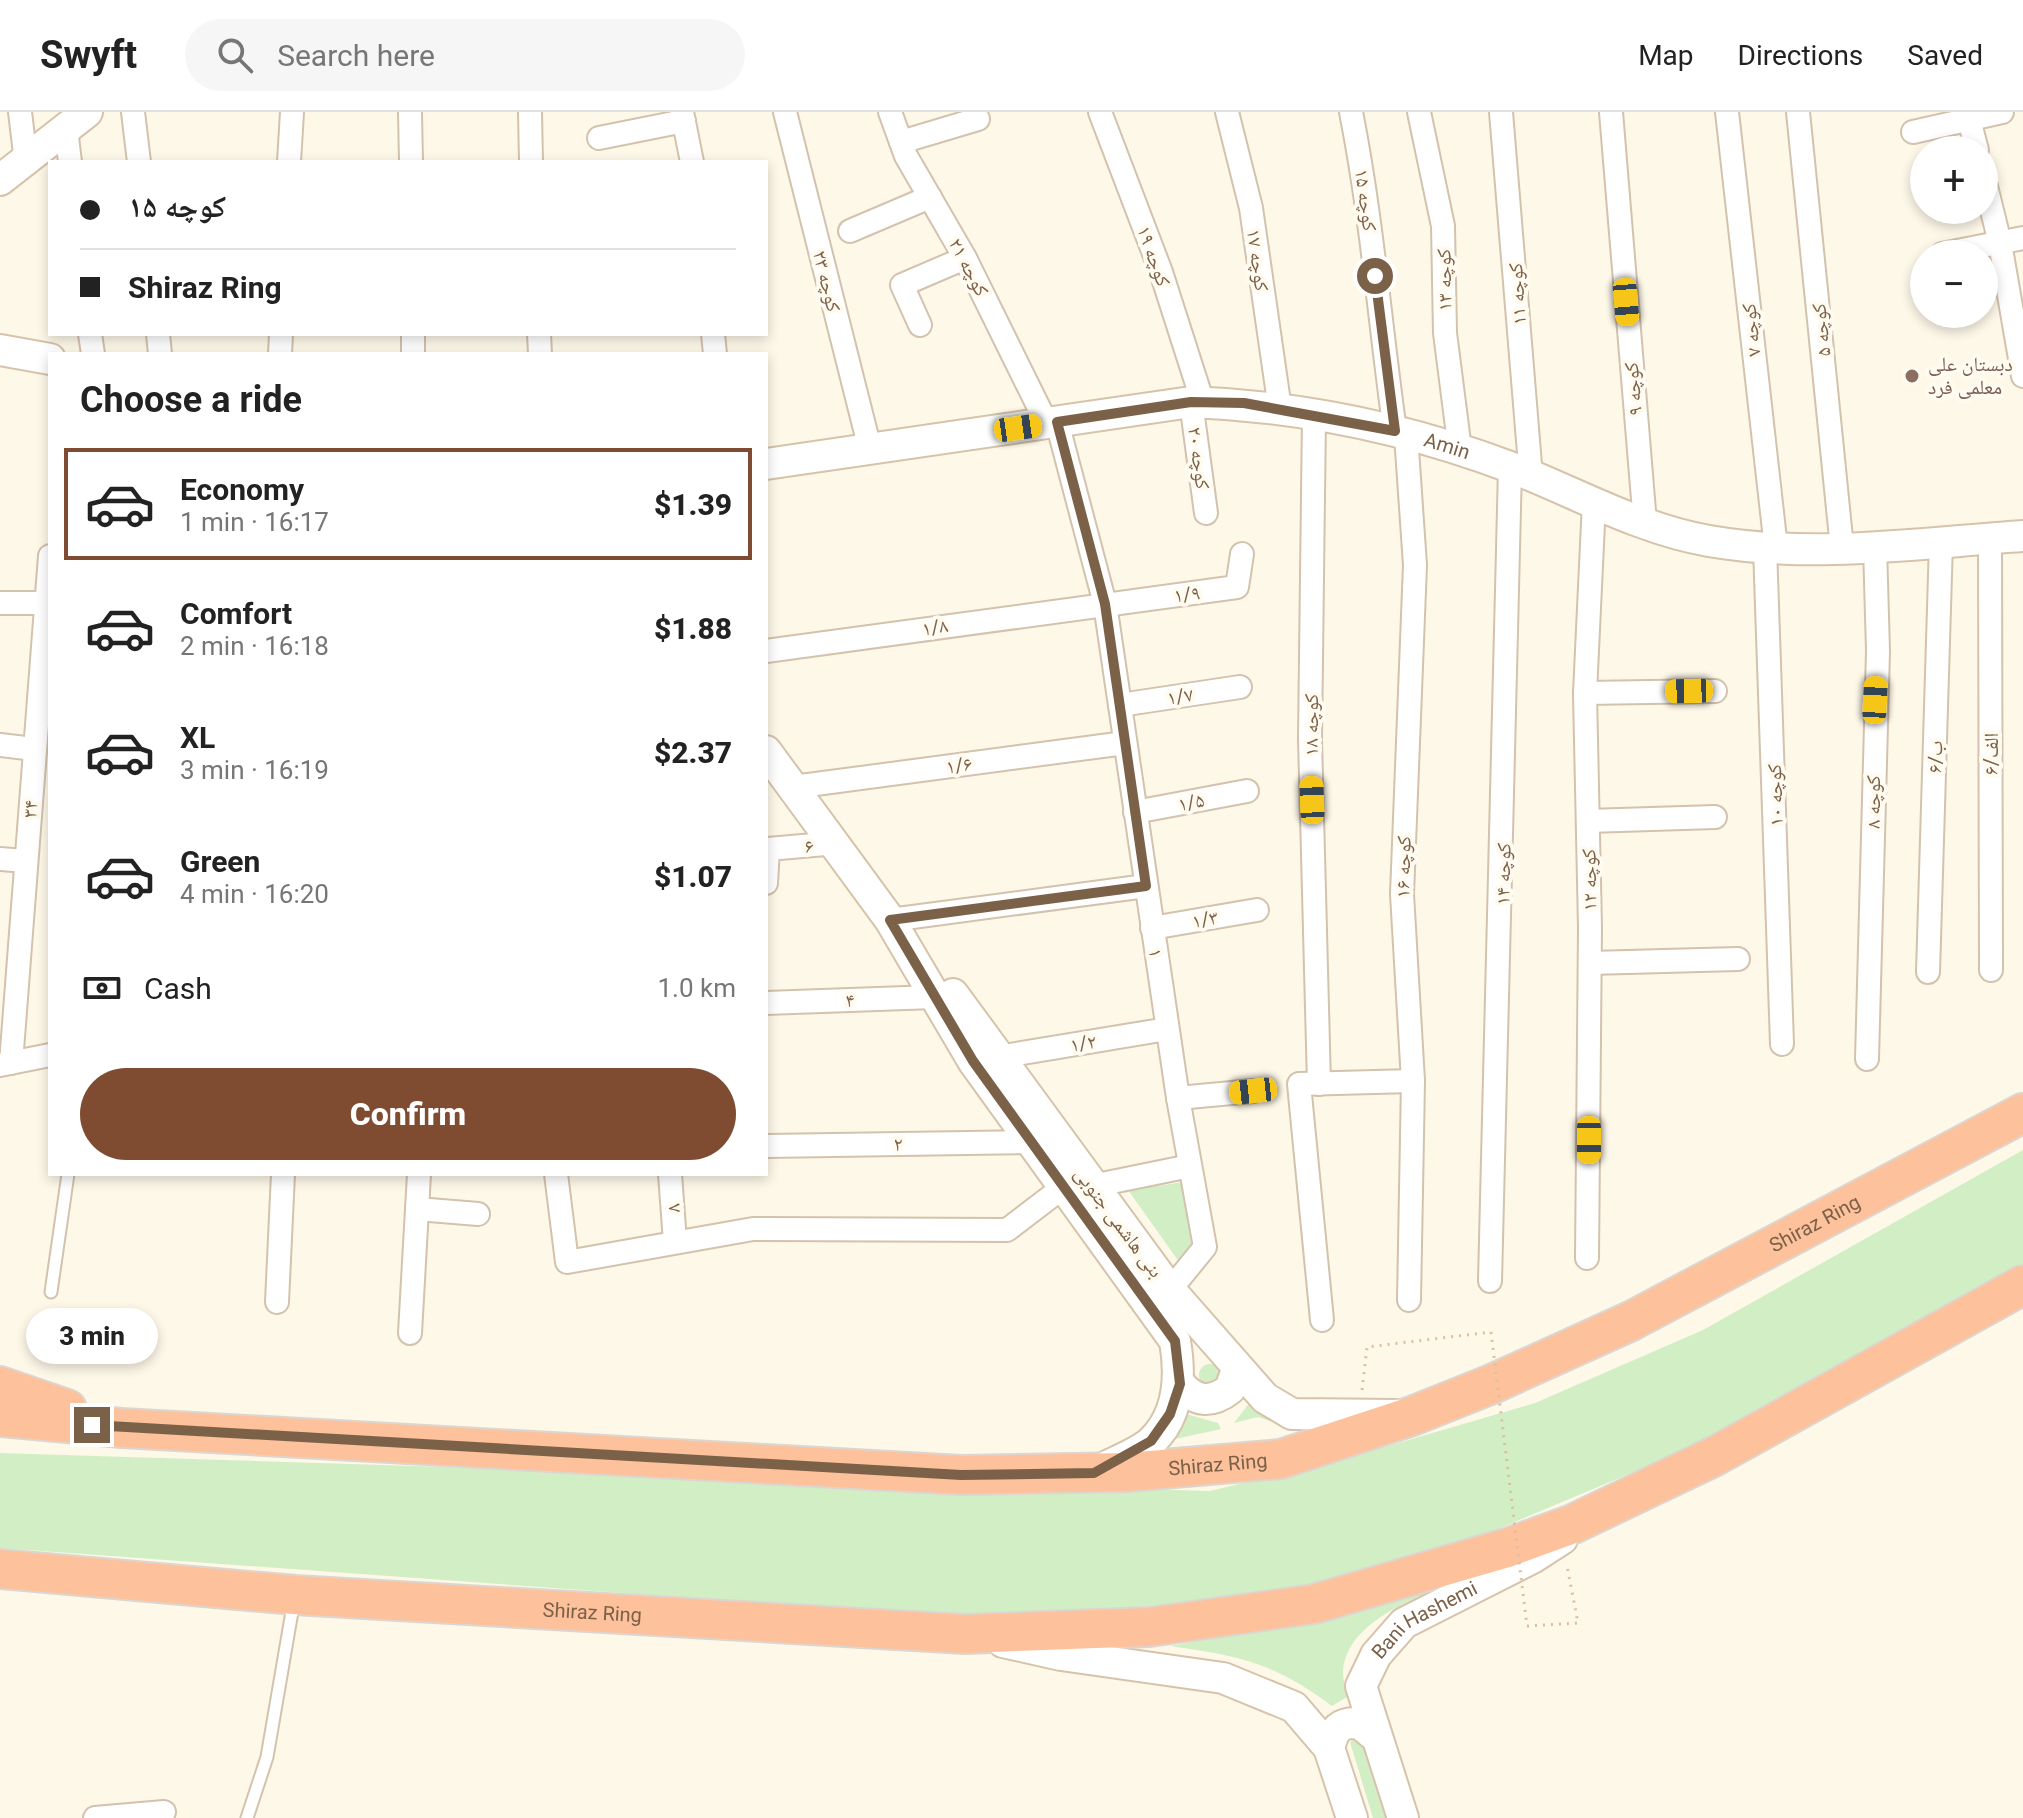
<!DOCTYPE html>
<meta charset="utf-8">
<style>
:root{--surface:#fff;--page:#f6f6f6;--text:#222;--muted:#767676;--line:#e0e0e0;--accent:#7f4c32}
body{margin:0;font-family:Roboto,"Noto Naskh Arabic",sans-serif;background:var(--page);color:var(--text);height:100vh;display:flex;flex-direction:column;font-size:30px;white-space:nowrap}
*{box-sizing:border-box;margin:0}
p{font-size:26px;color:var(--muted)}
.icon{flex:none;width:44px;height:44px;fill:none;stroke:currentColor;stroke-width:2;stroke-linecap:round;stroke-linejoin:round}
.map{position:relative;flex:1;overflow:hidden}
.side{position:absolute;left:48px;top:240px;width:720px;height:824px;display:flex;flex-direction:column;background:var(--surface);border-radius:0px;box-shadow:0 4px 12px #0003}
.side>*{flex:none}
.top-card{position:absolute;left:48px;top:48px;width:720px;height:176px;border-radius:0px;box-shadow:0 4px 12px #0003;display:grid;align-content:center;height:176px;padding:0 32px;background:var(--surface)}
.tools{position:absolute;left:1910px;top:24px;display:grid;gap:16px}
.tools a{display:grid;place-items:center;width:88px;height:88px;border-radius:50%;background:var(--surface);box-shadow:0 4px 12px #0003;font-size:40px}
.end{position:absolute;width:36px;height:36px;margin:-18px;border:10px solid #7c6149;background:#fff;box-shadow:0 0 0 4px #fff}
.from{border-radius:50%}
.bubble{position:absolute;height:56px;border-radius:28px;background:var(--surface);box-shadow:0 4px 12px #0003;font-size:26px;font-weight:800;line-height:56px;text-align:center}
.car{position:absolute;width:24px;height:48px;margin:-24px -12px;border-radius:10px;box-shadow:0 0 6px 2px #0007;background:linear-gradient(#f5c518 24%,#345 0 40%,#f5c518 0 76%,#345 0 86%,#f5c518 0)}
.top-card b{display:flex;align-items:center;gap:28px;height:76px;font-size:30px}
.top-card b+b{border-top:2px solid var(--line)}
.top-card i{width:20px;height:20px;background:var(--text)}
ul{padding:0;list-style:none}
li{display:flex;align-items:center;gap:24px;height:112px;margin:0 16px 12px;padding:0 16px;border:4px solid transparent;border-radius:0px}
li div{flex:1}
li b{display:block;font-size:30px}
li em{font-style:normal;font-weight:800}
li.on{border-color:var(--accent)}
li>.icon{width:72px;height:72px;stroke-width:1.5}
h2{padding:0 32px;font-size:36px;line-height:96px}
.pay{display:flex;align-items:center;gap:20px;height:88px;padding:0 32px;font-size:30px}
.pay p{margin-inline-start:auto}
.primary-button{display:flex;gap:16px;margin-top:auto;padding:16px 32px}
.primary-button a{flex:1;height:92px;border-radius:48px;background:var(--accent);color:#fff;font-size:32px;font-weight:800;line-height:92px;text-align:center}
header{display:flex;align-items:center;gap:48px;box-sizing:border-box;height:112px;padding:0 40px;background:var(--surface);border-bottom:2px solid var(--line)}
header strong{font-size:38px}
nav{display:flex;gap:44px;margin-inline-start:auto;font-size:28px}
.search{width:560px;height:72px;background:var(--page);display:flex;align-items:center;gap:20px;box-sizing:border-box;padding:0 28px;border-radius:44px;color:var(--muted);font-size:30px}
.map>svg:first-child{display:block}
</style>
<header>
<strong>Swyft</strong>
<div class="search"><svg class="icon" aria-label="search" viewBox="0 0 24 24"><circle cx="10" cy="10" r="6"/><path d="M15 15l6 6"/></svg>Search here</div>
<nav><a>Map</a><a>Directions</a><a>Saved</a></nav>
</header>
<div class="map">
<svg width="2023" height="1706" viewBox="0 0 2023 1706">
<rect width="100%" height="100%" fill="#fef8e9"/>
<g fill="#d1eec5">
<polygon points="2023,1038 2023,1153 1698,1333 1479,1425 1276,1484 984,1507 0,1436 0,1341 1210,1379 1350,1345 1535,1291 1703,1218"/>
<polygon points="1185,1070 1192,1135 1180,1151 1128,1078"/>
<circle cx="1210" cy="1263" r="11"/>
<polygon points="1254,1285 1285,1305 1279,1312 1258,1305 1234,1311"/>
<polygon points="1186,1302 1218,1311 1221,1317 1166,1329"/>
<path d="M1453,1470C1415,1486 1346,1510 1343,1560C1343,1568 1346,1577 1347,1585L1332,1594C1274,1551 1241,1544 1170,1534L1344,1504Z"/>
<polygon points="1358,1623 1367,1640 1389,1706 1373,1706 1350,1630"/>
</g>
<g fill="none" stroke-linecap="round" stroke-linejoin="round">
<defs>
<g id="lane">
<polyline points="51,1180 68,1062"/>
<polyline points="247,1706 267,1645 294,1488"/>
</g>
<g id="street">
<polyline points="20,0 26,50"/>
<polyline points="133,0 139,50"/>
<polyline points="410,0 411,50"/>
<polyline points="530,0 531,50"/>
<polyline points="682,0 692,50"/>
<polyline points="785,0 870,337"/>
<polyline points="890,0 906,44 965,146 1047,312"/>
<polyline points="1100,0 1161,160 1203,291"/>
<polyline points="1227,0 1251,96 1280,297"/>
<path d="M1351,0C1372,106 1380,213 1395,319"/>
<polyline points="1419,0 1443,114 1445,221 1460,338"/>
<polyline points="1501,0 1531,365"/>
<polyline points="1611,0 1645,411"/>
<polyline points="1727,0 1776,436"/>
<polyline points="1798,0 1842,436"/>
<polyline points="1967,0 1977,38"/>
<polyline points="66,17 70,50"/>
<polyline points="1913,20 2002,0"/>
<polyline points="599,26 684,9"/>
<polyline points="901,30 978,7"/>
<polyline points="289,50 292,0"/>
<polyline points="1984,66 2000,131 2023,264"/>
<polyline points="850,119 930,85"/>
<polyline points="1942,142 2023,126"/>
<polyline points="920,213 902,173 965,146"/>
<polyline points="90,222 93,242"/>
<polyline points="158,222 160,242"/>
<polyline points="413,222 413,242"/>
<polyline points="539,222 540,242"/>
<polyline points="713,222 715,242"/>
<polyline points="280,242 281,222"/>
<polyline points="1191,290 1206,401"/>
<polyline points="1314,303 1310,627 1319,972"/>
<polyline points="1057,310 1105,492 1178,986 1205,1135 1170,1178"/>
<polyline points="1406,323 1415,453 1402,782 1413,969 1409,1188"/>
<polyline points="1990,426 1991,858"/>
<polyline points="1765,435 1782,932"/>
<polyline points="0,491 50,491"/>
<polyline points="766,539 1237,475 1242,442"/>
<polyline points="1585,581 1715,579"/>
<polyline points="1120,593 1240,575"/>
<polyline points="0,633 34,637"/>
<polyline points="793,675 1125,631"/>
<polyline points="1135,700 1247,679"/>
<polyline points="1588,709 1715,705"/>
<polyline points="0,747 26,749"/>
<polyline points="766,771 768,737 837,731"/>
<polyline points="890,808 1146,774"/>
<polyline points="1152,816 1257,798"/>
<polyline points="1590,851 1738,847"/>
<polyline points="1928,860 1941,430"/>
<polyline points="766,891 934,885"/>
<polyline points="998,945 1167,917"/>
<polyline points="1867,947 1878,539 1875,434"/>
<polyline points="11,951 50,444"/>
<polyline points="0,953 50,943"/>
<polyline points="1178,986 1253,979"/>
<polyline points="766,1034 1029,1030"/>
<polyline points="556,1062 567,1150 753,1117 1007,1118 1062,1076"/>
<polyline points="670,1062 675,1130"/>
<polyline points="1092,1074 1190,1054"/>
<polyline points="417,1097 478,1102"/>
<polyline points="1587,1146 1590,816 1585,581 1594,390"/>
<polyline points="1490,1169 1510,356"/>
<polyline points="277,1190 283,1062"/>
<polyline points="1322,1208 1299,972 1413,969"/>
<polyline points="410,1221 419,1062"/>
<polyline points="95,1706 164,1700"/>
</g>
<g id="secondary">
<polyline points="0,68 87,0"/>
<polyline points="0,238 50,247"/>
<path id="s1" d="M766,352L1191,290C1299,294 1409,317 1510,355C1575,380 1639,417 1709,429C1812,447 1920,431 2023,424"/>
<path d="M766,639L890,808L973,949L1175,1229C1181,1264 1180,1302 1152,1329C1138,1342 1113,1350 1096,1360"/>
<polyline points="953,882 1170,1178 1265,1286 1292,1302 1398,1303"/>
<path d="M1180,1272C1195,1290 1211,1292 1230,1277L1237,1258"/>
<polyline points="1003,1530 1061,1543 1223,1566 1294,1595 1329,1636 1352,1706"/>
<path d="M1329,1636C1334,1617 1339,1610 1359,1611L1376,1625"/>
<path id="s2" d="M1403,1706L1361,1574L1376,1543L1404,1511L1534,1445L1562,1427"/>
</g>
<g id="highway">
<polyline points="0,1274 67,1297"/>
<path id="s3" d="M0,1305L122,1316L961,1363L1127,1360L1281,1347L1412,1304L1492,1272L1631,1209L2023,1001"/>
<path id="s4" d="M0,1457L295,1483L965,1522L1149,1515L1314,1492L1507,1436L1573,1412L1715,1344L2023,1173"/>
</g>
</defs>
<use href="#lane" stroke="#d3c2ad" stroke-width="15"/>
<use href="#street" stroke="#d3c2ad" stroke-width="26"/>
<use href="#secondary" stroke="#d6c3aa" stroke-width="34"/>
<use href="#highway" stroke="#ddd6d0" stroke-width="42"/>
<g stroke="#dcbfa0" stroke-width="3" stroke-dasharray="2 6" stroke-linecap="butt">
<polyline points="1362,1278 1367,1235 1491,1220"/>
<polyline points="1527,1514 1578,1511 1567,1454"/>
</g>
<use href="#lane" stroke="#fff" stroke-width="11"/>
<use href="#street" stroke="#fff" stroke-width="22"/>
<use href="#secondary" stroke="#fff" stroke-width="30"/>
<use href="#highway" stroke="#fdc19c" stroke-width="38"/>
<polyline stroke="#dcbfa0" stroke-width="3" stroke-dasharray="2 6" stroke-linecap="butt" points="1491,1220 1527,1514"/>
</g>
<g fill="none" stroke-linecap="round" stroke-linejoin="round">
<polyline stroke="#7c6149" stroke-width="10" points="92,1313 961,1363 1094,1361 1151,1329 1170,1302 1180,1272 1175,1229 973,949 890,808 1146,774 1105,492 1057,310 1191,290 1244,291 1395,319 1375,164"/>
</g>
<circle fill="#8d6e63" stroke="#fffbf1" stroke-width="3" cx="1912" cy="264" r="8"/>
<g text-anchor="middle" dominant-baseline="central" stroke-width="8" stroke-linejoin="round" paint-order="stroke">
<g font-size="20" fill="#7c6149" stroke="#fffbf1">
<text transform="translate(1366 88) rotate(82)">کوچه ۱۵</text>
<text transform="translate(1154 144) rotate(70)">کوچه ۱۹</text>
<text transform="translate(1258 148) rotate(82)">کوچه ۱۷</text>
<text transform="translate(969 155) rotate(62)">کوچه ۲۱</text>
<text transform="translate(1444 168) rotate(-91)">کوچه ۱۳</text>
<text transform="translate(827 169) rotate(76)">کوچه ۲۳</text>
<text transform="translate(1517 182) rotate(-94)">کوچه ۱۱</text>
<text transform="translate(1751 218) rotate(-96)">کوچه ۷</text>
<text transform="translate(1821 218) rotate(-96)">کوچه ۵</text>
<text transform="translate(1633 277) rotate(-95)">کوچه ۹</text>
<text stroke="none"><textPath href="#s1" startOffset="690">Amin</textPath></text>
<text transform="translate(1199 346) rotate(82)">کوچه ۲۰</text>
<text transform="translate(1187 482) rotate(-7)">۱/۹</text>
<text transform="translate(935 515) rotate(-8)">۱/۸</text>
<text transform="translate(1180 584) rotate(-9)">۱/۷</text>
<text transform="translate(1311 613) rotate(-90)">کوچه ۱۸</text>
<text transform="translate(1991 642) rotate(-90)">۶/الف</text>
<text transform="translate(1935 645) rotate(-88)">ب/۶</text>
<text transform="translate(959 653) rotate(-8)">۱/۶</text>
<text transform="translate(1775 683) rotate(-92)">کوچه ۱۰</text>
<text transform="translate(1191 690) rotate(-11)">۱/۵</text>
<text transform="translate(1873 690) rotate(-90)">کوچه ۸</text>
<text transform="translate(30 697) rotate(-86)">۳۴</text>
<text transform="translate(809 734) rotate(-5)">۶</text>
<text transform="translate(1403 755) rotate(-89)">کوچه ۱۶</text>
<text transform="translate(1503 762) rotate(-89)">کوچه ۱۴</text>
<text transform="translate(1589 768) rotate(-91)">کوچه ۱۲</text>
<text transform="translate(1205 807) rotate(-10)">۱/۳</text>
<text transform="translate(1156 841) rotate(82)">۱</text>
<text transform="translate(850 888) rotate(-2)">۴</text>
<text transform="translate(1083 931) rotate(-9)">۱/۲</text>
<text transform="translate(898 1032) rotate(-1)">۲</text>
<text transform="translate(673 1096) rotate(-94)">۸</text>
<text transform="translate(1119 1110) rotate(53)">بنی هاشمی جنوبی</text>
<text stroke="none"><textPath href="#s3" startOffset="1868">Shiraz Ring</textPath></text>
<text stroke="none"><textPath href="#s3" startOffset="1220">Shiraz Ring</textPath></text>
<text stroke="none"><textPath href="#s4" startOffset="594">Shiraz Ring</textPath></text>
<text stroke="none"><textPath href="#s2" startOffset="234">Bani Hashemi</textPath></text>
</g>
<g font-size="20" fill="#785e54" stroke="#fffbf1" text-anchor="start">
<text x="1928" y="252">دبستان علی<tspan x="1928" dy="23">معلمی فرد</tspan></text>
</g>
</g>
</svg>
<div class="tools">
<a>+</a>
<a>−</a>
</div>
<i class="end from" style="left:1375px;top:164px"></i>
<i class="end" style="left:92px;top:1313px"></i>
<div class="bubble" style="left:26px;top:1196px;width:132px">3 min</div>
<i class="car" style="left:1626px;top:190px;rotate:175deg"></i>
<i class="car" style="left:1018px;top:316px;rotate:82deg"></i>
<i class="car" style="left:1689px;top:579px;rotate:269deg"></i>
<i class="car" style="left:1875px;top:588px;rotate:3deg"></i>
<i class="car" style="left:1312px;top:688px;rotate:358deg"></i>
<i class="car" style="left:1253px;top:979px;rotate:264deg"></i>
<i class="car" style="left:1589px;top:1028px;rotate:180deg"></i>
<div class="top-card">
<b><i class="from"></i>کوچه ۱۵</b>
<b><i></i>Shiraz Ring</b>
</div>
<section class="side">
<h2>Choose a ride</h2>
<ul>
<li class="on"><svg class="icon" aria-label="car" viewBox="0 0 24 24"><path d="M5 17H2v-5l4-1 3-4h7l3 4 3 1v5h-3M9 17h6M6 11h13"/><circle cx="7" cy="17" r="2"/><circle cx="17" cy="17" r="2"/></svg><div><b>Economy</b><p>1 min · 16:17</p></div><em>$1.39</em></li>
<li><svg class="icon" aria-label="car" viewBox="0 0 24 24"><path d="M5 17H2v-5l4-1 3-4h7l3 4 3 1v5h-3M9 17h6M6 11h13"/><circle cx="7" cy="17" r="2"/><circle cx="17" cy="17" r="2"/></svg><div><b>Comfort</b><p>2 min · 16:18</p></div><em>$1.88</em></li>
<li><svg class="icon" aria-label="car" viewBox="0 0 24 24"><path d="M5 17H2v-5l4-1 3-4h7l3 4 3 1v5h-3M9 17h6M6 11h13"/><circle cx="7" cy="17" r="2"/><circle cx="17" cy="17" r="2"/></svg><div><b>XL</b><p>3 min · 16:19</p></div><em>$2.37</em></li>
<li><svg class="icon" aria-label="car" viewBox="0 0 24 24"><path d="M5 17H2v-5l4-1 3-4h7l3 4 3 1v5h-3M9 17h6M6 11h13"/><circle cx="7" cy="17" r="2"/><circle cx="17" cy="17" r="2"/></svg><div><b>Green</b><p>4 min · 16:20</p></div><em>$1.07</em></li>
</ul>
<div class="pay"><svg class="icon" aria-label="cash" viewBox="0 0 24 24"><path d="M3 7h18v10H3z"/><circle cx="12" cy="12" r="2"/></svg>Cash<p>1.0 km</p></div>
<div class="primary-button"><a>Confirm</a></div>
</section>
</div>
